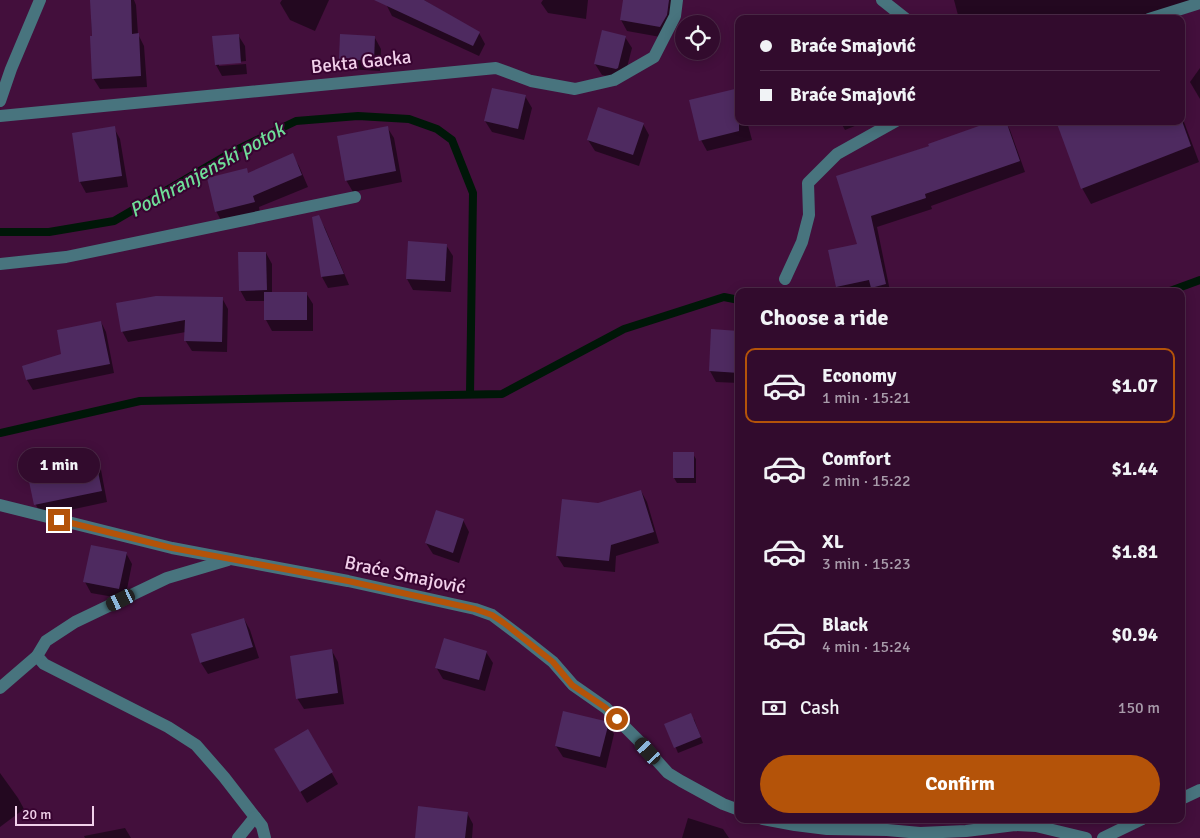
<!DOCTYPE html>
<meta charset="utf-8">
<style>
:root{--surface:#320b2d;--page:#3a1435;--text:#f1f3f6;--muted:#a89baa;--line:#4d2b49;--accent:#b45309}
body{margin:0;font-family:Signika,sans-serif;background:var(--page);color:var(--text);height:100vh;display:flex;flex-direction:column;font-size:19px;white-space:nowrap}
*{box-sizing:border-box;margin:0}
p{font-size:16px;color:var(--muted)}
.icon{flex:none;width:28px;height:28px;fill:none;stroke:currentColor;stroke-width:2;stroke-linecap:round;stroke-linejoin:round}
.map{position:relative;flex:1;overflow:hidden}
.details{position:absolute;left:735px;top:288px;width:450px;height:535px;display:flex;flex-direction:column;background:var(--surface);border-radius:10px;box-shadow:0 2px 12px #0003,0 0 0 1px var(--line)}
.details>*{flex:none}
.hud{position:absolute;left:735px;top:15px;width:450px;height:110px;border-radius:10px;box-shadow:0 2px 12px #0003,0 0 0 1px var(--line);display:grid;align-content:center;height:110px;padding:0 25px;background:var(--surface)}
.tools{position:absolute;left:675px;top:15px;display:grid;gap:10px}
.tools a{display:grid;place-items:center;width:45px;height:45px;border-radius:50%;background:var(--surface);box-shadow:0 2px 12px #0003,0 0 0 1px var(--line);font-size:25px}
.scale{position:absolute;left:15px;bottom:12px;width:79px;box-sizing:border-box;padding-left:5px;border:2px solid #f1d0ea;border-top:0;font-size:14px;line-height:18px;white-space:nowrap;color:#f1d0ea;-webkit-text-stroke:4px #380431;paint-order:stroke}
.end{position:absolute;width:22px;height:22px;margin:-11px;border:6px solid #b45309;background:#fff;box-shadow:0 0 0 2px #fff}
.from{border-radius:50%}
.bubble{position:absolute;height:35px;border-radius:18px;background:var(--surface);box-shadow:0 2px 12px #0003,0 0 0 1px var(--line);font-size:16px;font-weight:700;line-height:35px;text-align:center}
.car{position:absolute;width:15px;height:30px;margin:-15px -8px;border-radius:6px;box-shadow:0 0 4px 1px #0007;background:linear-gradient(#222 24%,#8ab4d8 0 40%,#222 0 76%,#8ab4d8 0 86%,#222 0)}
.hud b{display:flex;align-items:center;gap:18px;height:48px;font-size:19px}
.hud b+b{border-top:1px solid var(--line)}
.hud i{width:12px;height:12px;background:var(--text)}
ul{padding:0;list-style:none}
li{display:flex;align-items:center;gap:15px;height:75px;margin:0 10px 8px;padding:0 15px;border:2px solid transparent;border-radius:10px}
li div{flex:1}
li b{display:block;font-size:19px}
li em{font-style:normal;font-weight:700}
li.on{border-color:var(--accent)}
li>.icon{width:45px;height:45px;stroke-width:1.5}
h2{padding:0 25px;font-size:22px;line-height:60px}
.pay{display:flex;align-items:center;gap:12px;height:55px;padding:0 25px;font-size:19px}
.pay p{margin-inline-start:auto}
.primary-button{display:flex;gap:10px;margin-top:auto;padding:10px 25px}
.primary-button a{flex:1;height:58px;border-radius:30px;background:var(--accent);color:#fff;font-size:20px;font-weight:700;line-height:58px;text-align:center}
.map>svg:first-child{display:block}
</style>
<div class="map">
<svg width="1200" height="838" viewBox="0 0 1200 838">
<rect width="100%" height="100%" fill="#430f3c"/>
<g fill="#0007">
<polygon points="91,0 134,0 136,5 138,34 144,46 147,87 100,89 93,78"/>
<polygon points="282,0 329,0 315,31 290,20 280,3"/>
<polygon points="388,0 424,0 479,33 485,44 479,56 392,16 386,4"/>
<polygon points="543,0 588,0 586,19 548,13 541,3"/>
<polygon points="624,0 677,0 666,38 627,31 621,20"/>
<polygon points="954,0 1199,0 1146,19 959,19"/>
<polygon points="238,35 245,46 246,61 219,64 219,66 246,64 247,74 222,76 216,65"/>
<polygon points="625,37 632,48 624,79 602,75 595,64"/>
<polygon points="375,38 381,49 380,71 347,69 340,58"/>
<polygon points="1200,68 1200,99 1190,82"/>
<polygon points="525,96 532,108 524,140 492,132 485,121"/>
<polygon points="1181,114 1199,162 1091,204 1082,188 1181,121"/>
<polygon points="739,121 747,121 752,140 707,151 701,140"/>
<polygon points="840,121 867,121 845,130"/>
<polygon points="1005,121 1010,130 1025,172 931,206 932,209 877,227 890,291 840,291 837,286 859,245 837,177"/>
<polygon points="643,124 649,135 639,166 595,151 588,140"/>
<polygon points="387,127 394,138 402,182 353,192 346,180"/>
<polygon points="114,128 120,139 128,187 86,193 80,182 73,134"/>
<polygon points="292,155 299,166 308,187 259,207 260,213 222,222 216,211 248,174"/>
<polygon points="318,216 325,228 349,285 328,288 322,277 313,218"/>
<polygon points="446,245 453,256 451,292 413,290 407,279"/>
<polygon points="266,253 272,264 272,293 306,293 313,304 313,331 272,331 266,320 265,301 246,301 240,290"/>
<polygon points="222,298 228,309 227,352 192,351 185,340 186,332 128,342 122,331"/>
<polygon points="101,322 106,332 114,373 33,390 27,380 24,366 63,355"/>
<polygon points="739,332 739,383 716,382 710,371"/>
<polygon points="693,454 696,459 696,483 677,483 674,478"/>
<polygon points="95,459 101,470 107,502 42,516 36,505 29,473"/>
<polygon points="641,491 647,502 659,543 616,556 615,572 564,567 557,556 598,504"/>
<polygon points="463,520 469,532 459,563 433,554 426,543"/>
<polygon points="126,553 132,564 125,599 91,593 85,582"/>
<polygon points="244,619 250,630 259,658 208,674 201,663 193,635"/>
<polygon points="332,651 338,662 344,704 304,709 297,698"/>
<polygon points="486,652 493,663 485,691 443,679 436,667"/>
<polygon points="694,719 703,743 678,753 666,724"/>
<polygon points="608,723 614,734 606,768 563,757 556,746"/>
<polygon points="308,731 338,784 307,803 276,750"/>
<polygon points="0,773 18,798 24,809 0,827"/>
<polygon points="467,813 473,824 472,838 416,838"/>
<polygon points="688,818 723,829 729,838 682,838"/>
<polygon points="125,828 131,838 85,838 84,836"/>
</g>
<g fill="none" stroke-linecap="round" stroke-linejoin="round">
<g stroke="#001708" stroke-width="8">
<polyline points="0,232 49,232 114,221 234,151 296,121 358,116 409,119 437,129 452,140 473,193 470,394"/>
<polyline points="1170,291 1200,280"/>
<polyline points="0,433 140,401 502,394 624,329 724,297 739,300"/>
</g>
</g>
<g fill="#4e2a60">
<polygon points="90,0 131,0 132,34 139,33 141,76 92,79 90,36 92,36"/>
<polygon points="374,0 424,0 480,32 473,46"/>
<polygon points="623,0 669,0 667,15 660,27 620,20"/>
<polygon points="602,30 626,36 618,68 616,69 594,64"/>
<polygon points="239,34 241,63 215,65 212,36"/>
<polygon points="340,34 375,36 374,61 339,59"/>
<polygon points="492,88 526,95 518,129 484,121"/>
<polygon points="739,88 739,131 699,141 689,100"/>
<polygon points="598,107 644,123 633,155 587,140"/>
<polygon points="993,121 1006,121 1020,161 925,194 926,198 871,216 886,284 871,288 869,280 836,287 828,250 857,244 836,176 929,146 928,144"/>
<polygon points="1056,121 1182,121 1191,146 1081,189"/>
<polygon points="115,126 122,176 79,182 72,133"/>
<polygon points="388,126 396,171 345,181 337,136"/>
<polygon points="293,153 302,175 253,196 255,202 215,212 207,178 247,168 248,173"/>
<polygon points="319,215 344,274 321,277 312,217"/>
<polygon points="408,241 447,244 445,281 406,279"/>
<polygon points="238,252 266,252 267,290 239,291"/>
<rect x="264" y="292" width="43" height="28"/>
<polygon points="156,296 223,297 222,342 184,341 185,320 121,332 116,303"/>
<polygon points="101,321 110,364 26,380 22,366 61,354 57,330"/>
<polygon points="711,329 739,331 739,373 709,371"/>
<rect x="673" y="452" width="21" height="26"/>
<polygon points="95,457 102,491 34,505 27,472"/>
<polygon points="641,490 654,532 611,545 609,561 556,556 562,499 598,503"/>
<polygon points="436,510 464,519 453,553 425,543"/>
<polygon points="91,545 127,552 119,589 83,582"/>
<polygon points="244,618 253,647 200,663 191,634"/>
<polygon points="444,638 487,651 479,680 435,668"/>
<polygon points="332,649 338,693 296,699 290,656"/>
<polygon points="563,711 609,722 600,757 555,746"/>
<polygon points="691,713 701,737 674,748 664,724"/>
<polygon points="308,729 333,772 300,792 274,749"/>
<polygon points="418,806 468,812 465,838 415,838"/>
</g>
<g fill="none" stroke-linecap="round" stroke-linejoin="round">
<g stroke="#48747e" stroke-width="12">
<polyline points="882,0 906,19"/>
<polyline points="1149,19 1200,3"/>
<polyline points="0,101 11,69 40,0"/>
<polyline points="0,116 496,68 531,81 575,89 614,80 654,57 675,16 677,0"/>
<polyline points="0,264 66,257 355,197"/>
<polyline points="785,279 802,242 809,215 808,183 837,154 896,121"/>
<polyline points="0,505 172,548 348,581 475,609 492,615 524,639 553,662 573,685 606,708 639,741 668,773 681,781 723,804 739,810"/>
<polyline points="228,560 167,578 75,622 46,641 37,656 44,664 168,727 196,745 224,777 255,817 238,838"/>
<polyline points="0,688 37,656"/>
<polyline points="1181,799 1200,790"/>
<polyline points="255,817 262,826 265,838"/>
<polyline points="763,819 795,825 827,829 887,830 920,833 966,831 1015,825 1036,826 1086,838"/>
<polyline points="1103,838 1142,819"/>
</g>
</g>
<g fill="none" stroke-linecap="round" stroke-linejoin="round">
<polyline stroke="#b45309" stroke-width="6" points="59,520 172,548 348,581 475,609 492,615 504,623 553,662 572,685 606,708 617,719"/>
</g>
<g text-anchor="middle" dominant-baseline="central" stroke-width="4" stroke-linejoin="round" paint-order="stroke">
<g font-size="19" fill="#f1d0ea" stroke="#380431">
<text transform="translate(361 62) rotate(-6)">Bekta Gacka</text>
<text transform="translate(405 575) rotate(12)">Braće Smajović</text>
</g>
<g font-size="20" font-style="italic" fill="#6fde98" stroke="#380431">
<text transform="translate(207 170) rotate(-29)">Podhranjenski potok</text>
</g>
</g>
</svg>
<div class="tools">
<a><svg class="icon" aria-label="locate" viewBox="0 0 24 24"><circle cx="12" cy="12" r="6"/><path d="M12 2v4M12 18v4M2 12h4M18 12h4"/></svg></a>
</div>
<div class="scale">20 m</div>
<i class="end from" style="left:617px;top:719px"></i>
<i class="end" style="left:59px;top:520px"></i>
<div class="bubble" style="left:18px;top:448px;width:82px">1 min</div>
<i class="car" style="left:121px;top:600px;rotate:244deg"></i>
<i class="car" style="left:648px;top:751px;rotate:318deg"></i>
<div class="hud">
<b><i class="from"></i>Braće Smajović</b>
<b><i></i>Braće Smajović</b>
</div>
<section class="details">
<h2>Choose a ride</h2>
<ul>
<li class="on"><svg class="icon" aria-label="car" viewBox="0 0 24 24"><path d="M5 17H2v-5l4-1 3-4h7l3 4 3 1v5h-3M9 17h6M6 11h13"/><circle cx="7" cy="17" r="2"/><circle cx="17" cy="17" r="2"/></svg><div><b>Economy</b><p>1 min · 15:21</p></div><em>$1.07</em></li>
<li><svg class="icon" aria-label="car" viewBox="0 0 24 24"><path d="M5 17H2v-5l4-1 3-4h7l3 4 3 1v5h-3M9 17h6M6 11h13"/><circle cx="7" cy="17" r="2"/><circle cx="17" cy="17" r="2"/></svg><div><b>Comfort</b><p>2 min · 15:22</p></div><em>$1.44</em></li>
<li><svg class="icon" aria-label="car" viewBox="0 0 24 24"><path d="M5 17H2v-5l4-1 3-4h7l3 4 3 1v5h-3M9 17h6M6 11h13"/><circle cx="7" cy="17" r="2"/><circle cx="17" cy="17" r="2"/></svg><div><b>XL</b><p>3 min · 15:23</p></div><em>$1.81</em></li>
<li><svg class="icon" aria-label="car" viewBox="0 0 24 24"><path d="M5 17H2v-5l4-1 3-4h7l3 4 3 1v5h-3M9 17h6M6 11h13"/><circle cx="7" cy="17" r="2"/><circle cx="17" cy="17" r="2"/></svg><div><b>Black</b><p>4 min · 15:24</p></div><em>$0.94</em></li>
</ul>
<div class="pay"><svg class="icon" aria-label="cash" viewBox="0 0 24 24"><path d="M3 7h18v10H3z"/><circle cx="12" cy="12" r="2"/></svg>Cash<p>150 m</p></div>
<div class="primary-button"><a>Confirm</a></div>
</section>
</div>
